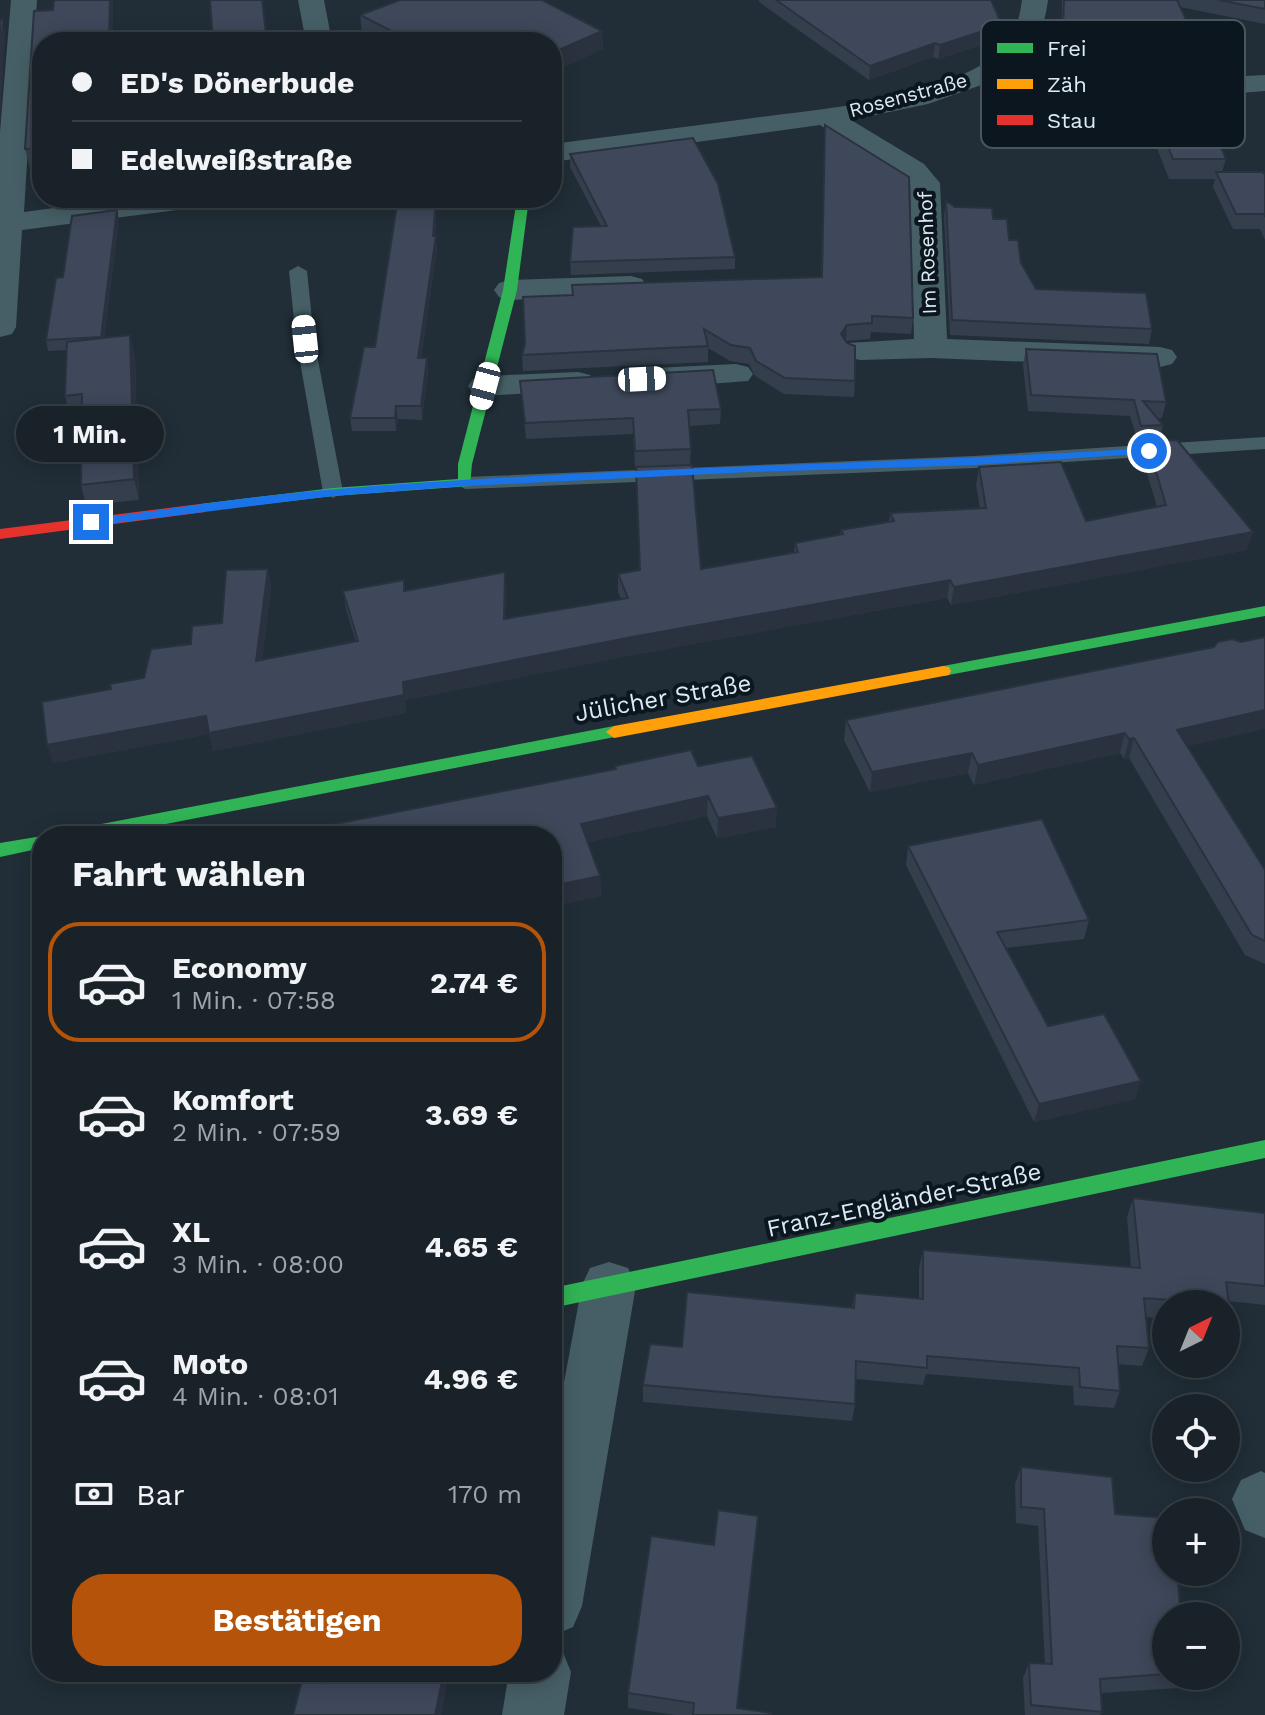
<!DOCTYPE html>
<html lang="de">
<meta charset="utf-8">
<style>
:root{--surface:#192229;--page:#262f35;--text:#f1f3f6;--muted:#9fa4a8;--line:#373f46;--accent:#b45309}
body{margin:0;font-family:"Work Sans",sans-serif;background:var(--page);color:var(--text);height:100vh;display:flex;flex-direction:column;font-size:30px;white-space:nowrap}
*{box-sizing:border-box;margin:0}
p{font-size:26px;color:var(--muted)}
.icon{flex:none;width:44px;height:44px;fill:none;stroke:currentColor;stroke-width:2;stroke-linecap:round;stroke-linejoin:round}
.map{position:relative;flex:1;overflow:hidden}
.drawer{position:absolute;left:32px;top:826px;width:530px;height:856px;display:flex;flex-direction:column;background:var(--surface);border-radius:32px;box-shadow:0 4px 20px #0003,0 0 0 2px var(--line)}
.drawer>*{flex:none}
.hud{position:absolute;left:32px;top:32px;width:530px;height:176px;border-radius:32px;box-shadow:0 4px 20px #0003,0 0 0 2px var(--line);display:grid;align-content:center;height:176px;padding:0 40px;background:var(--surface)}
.needle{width:52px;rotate:43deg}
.controls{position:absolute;left:1152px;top:1290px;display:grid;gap:16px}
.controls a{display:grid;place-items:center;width:88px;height:88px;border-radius:50%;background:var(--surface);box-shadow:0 4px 20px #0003,0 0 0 2px var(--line);font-size:40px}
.end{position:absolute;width:36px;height:36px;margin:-18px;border:10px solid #1a73e8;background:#fff;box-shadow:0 0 0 4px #fff}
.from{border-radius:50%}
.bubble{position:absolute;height:56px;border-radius:28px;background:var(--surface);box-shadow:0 4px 20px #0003,0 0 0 2px var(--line);font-size:26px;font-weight:700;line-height:56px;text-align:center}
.car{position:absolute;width:24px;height:48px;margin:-24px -12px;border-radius:10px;box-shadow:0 0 6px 2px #0007;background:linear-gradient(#fff 24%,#345 0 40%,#fff 0 76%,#345 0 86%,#fff 0)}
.hud b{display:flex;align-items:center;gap:28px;height:76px;font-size:30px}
.hud b+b{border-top:2px solid var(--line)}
.hud i{width:20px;height:20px;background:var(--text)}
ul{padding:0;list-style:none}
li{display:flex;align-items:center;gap:24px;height:120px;margin:0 16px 12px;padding:0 24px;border:4px solid transparent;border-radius:32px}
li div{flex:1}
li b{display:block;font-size:30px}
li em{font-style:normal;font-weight:700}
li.current{border-color:var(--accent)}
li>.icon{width:72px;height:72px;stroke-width:1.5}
h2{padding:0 40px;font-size:36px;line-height:96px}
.pay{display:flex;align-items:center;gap:20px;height:88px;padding:0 40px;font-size:30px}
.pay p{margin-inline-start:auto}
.cta{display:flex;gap:16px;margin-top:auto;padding:16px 40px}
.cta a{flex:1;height:92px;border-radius:32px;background:var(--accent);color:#fff;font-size:32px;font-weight:700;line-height:92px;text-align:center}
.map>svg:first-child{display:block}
</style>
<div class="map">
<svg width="1265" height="1715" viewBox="0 0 1265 1715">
<rect width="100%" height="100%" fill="#212e37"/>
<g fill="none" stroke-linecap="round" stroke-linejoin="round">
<g fill="#465f66" fill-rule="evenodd">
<polygon points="298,266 307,271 314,339 343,492 333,498 323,492 296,339 289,271"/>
<polygon points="1265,437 1265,449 974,468 465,489 455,483 465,477 974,456"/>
</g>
<g fill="#465f66" fill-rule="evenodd">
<polygon points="11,0 37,0 24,212 130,198 215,198 211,204 200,207 22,230 16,327 12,334 0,337 0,132"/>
<polygon points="298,0 324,0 332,42 306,42"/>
<path d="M1022,0H1048C1044,32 1032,55 1005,73L1044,78L1168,80L1265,75V91L1188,97L1061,95L1012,91L984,84L928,104L851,120L924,164L940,183L947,339L1160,347L1172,350L1177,357L1172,364L1160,367L931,358L860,360L848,357L843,350L848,343L914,339L910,184L904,176L820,125L552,162V144C617,136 681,127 746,119C824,108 933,102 998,54C1015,41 1019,20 1022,0Z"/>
<polygon points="631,276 642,279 647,286 642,293 510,300 499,297 494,290 499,283 510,280"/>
<polygon points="736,364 748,367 753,374 748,381 655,388 643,385 638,378 643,371 655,368"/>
<polygon points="578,372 590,375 595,382 590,389 485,396 473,393 468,386 473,379 485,376"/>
<polygon points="609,1262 628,1268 636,1285 582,1606 573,1627 552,1636 552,1447 582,1285 590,1268"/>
<polygon points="1261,1471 1265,1473 1265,1538 1245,1530 1232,1499 1241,1480"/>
<polygon points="552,1646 562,1650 571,1672 564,1715 502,1715 509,1672 552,1672"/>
</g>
<g fill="#30b455" fill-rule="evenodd">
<polygon points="517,198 529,198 517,290 472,464 470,486 333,496 195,512 193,509 200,504 333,488 458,479 458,464 503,290"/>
<polygon points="1265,606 1265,616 943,676 935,671 943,666"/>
<polygon points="614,726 620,728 622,732 620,736 104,836 61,836 70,830"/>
<polygon points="42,836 42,848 0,857 0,843"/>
<polygon points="1265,1140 1265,1158 552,1308 552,1288"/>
</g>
<polygon fill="#ff9f0a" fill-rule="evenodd" points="943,666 949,667 951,671 949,675 614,738 606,732 614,726"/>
<polygon fill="#e5322d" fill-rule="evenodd" points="200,504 207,509 205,512 0,539 0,529"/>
</g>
<g fill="#353e4d">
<polygon points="54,0 113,0 113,42 42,42 42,167 30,168 25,149 34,11 53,10"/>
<polygon points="400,0 542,0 602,31 603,49 552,72 552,42 379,42 362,33 360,15"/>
<polygon points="759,0 991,0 1002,25 1000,39 938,59 933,57 869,80 759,2"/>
<polygon points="1062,0 1265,0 1265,24 1180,7 1205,61 1202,75 1078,76 1076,71 1060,70"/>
<polygon points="1089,80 1226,159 1222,172 1265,175 1265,240 1260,229 1233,229 1213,187 1215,179 1169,179 1153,138 1138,138 1135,132 1098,133 1086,98"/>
<polygon points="825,125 913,318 911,334 871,332 870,339 846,341 855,381 854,397 784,394 755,376 749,364 730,361 708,348 708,362 523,371 522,355 572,295 572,285 821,277"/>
<polygon points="570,154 735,257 735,269 571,275 570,262 601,226 570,167"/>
<polygon points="398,198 437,198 435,236 437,249 421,358 427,358 428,372 422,420 398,419 396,431 352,431 350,418 375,347"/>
<polygon points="946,201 955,207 993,219 1009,240 1036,289 1152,329 1149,344 950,335 944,216"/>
<polygon points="117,210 119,220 104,338 135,356 139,500 86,505 81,485 82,415 70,416 65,396 67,350 48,351 46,340 63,277"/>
<polygon points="1026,349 1166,402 1162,418 1157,418 1163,425 1159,441 1138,442 1130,416 1028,411 1023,365"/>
<polygon points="520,381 721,409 720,424 689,426 691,449 690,465 635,467 633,434 526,439"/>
<polygon points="1147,442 1247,550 951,605 947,598 632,655 405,700 406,713 213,751 209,734 53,763 111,689 144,678 191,644 222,623 268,569 271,587 262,660 356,642 346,609 343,591 404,580 405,591 505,572 506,619 621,599 618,592 618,574 640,570 636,467 701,569 794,552 795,543 840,535 841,530 889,522 890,513 980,508 976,485 979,467 1086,521 1157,507 1143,460"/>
<polygon points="1214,647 1187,746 1265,870 1265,964 1245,955 1129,758 1124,759 1120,753 974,785 968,773 870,792 844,740 846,720"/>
<polygon points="615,766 698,766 776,827 717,838 707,816 588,842 600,876 601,896 552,906 552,836 615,770"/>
<polygon points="908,846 1089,920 1084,939 1006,948 1048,1026 1135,1099 1034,1122 906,865"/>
<polygon points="1133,1198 1265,1213 1265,1305 1228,1301 1229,1305 1226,1311 1226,1304 1166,1304 1166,1319 1146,1317 1149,1348 1142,1366 1118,1364 1120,1391 1114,1408 1074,1405 1073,1386 926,1374 923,1385 855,1379 855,1404 852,1421 643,1402 643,1385 682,1347 852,1307 855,1293 919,1299 919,1268 923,1250 1131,1267 1127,1217"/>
<polygon points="1021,1467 1115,1514 1166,1616 1166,1676 1185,1676 1178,1688 1101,1693 1102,1712 1100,1715 1025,1715 1023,1678 1029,1663 1045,1664 1038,1526 1016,1523 1015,1484"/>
<polygon points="628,1693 737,1708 771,1715 675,1715 628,1708"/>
</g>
<g fill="#2b323f">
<polygon points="110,0 113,0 113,42 109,42"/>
<polygon points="3,20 5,32 0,121 0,61"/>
<polygon points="1002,25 1000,39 938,59 940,45"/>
<polygon points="602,31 603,49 552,72 552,53"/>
<polygon points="935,43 933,57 869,80 870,66"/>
<polygon points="436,198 437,198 434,243 436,236 437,249 419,371 418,358 433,236"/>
<polygon points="117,210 119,220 103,348 101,337"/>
<polygon points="847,325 846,341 841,334"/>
<polygon points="130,335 135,356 139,500 134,479"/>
<polygon points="427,358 428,372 422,420 421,406"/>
<polygon points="396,406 398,419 396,431 395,418"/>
<polygon points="1253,532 1247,550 951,605 954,587"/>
<polygon points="268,569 271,587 260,679 256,661"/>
<polygon points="505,572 507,590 505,637 504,619"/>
<polygon points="950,580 947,598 632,655 405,700 406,713 213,751 209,734 53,763 47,745 403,682 632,637"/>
<polygon points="1265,710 1265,729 1171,750 1177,730"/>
<polygon points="1125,733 1120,753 974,785 978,765"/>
<polygon points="1134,738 1129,758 1124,759 1129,739"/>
<polygon points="972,753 968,773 870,792 872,772"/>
<polygon points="708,796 707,816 581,844 581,824"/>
<polygon points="777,808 776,827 717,838 718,818"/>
<polygon points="600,876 601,896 552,906 552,886"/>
<polygon points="1141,1081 1135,1099 1034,1122 1039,1104"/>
<polygon points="444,1672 450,1672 441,1715 435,1715"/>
</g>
<g fill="#3e485a" stroke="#2b323f" stroke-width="2">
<polygon points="54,0 110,0 109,42 42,42 42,148 25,149 34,11 53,10"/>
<polygon points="210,0 262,0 267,42 213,42"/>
<polygon points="400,0 542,0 602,31 552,53 552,42 413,42 360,15"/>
<polygon points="776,0 991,0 1002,25 940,45 935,43 870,66"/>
<polygon points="1064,0 1177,0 1205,61 1080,61 1078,57 1062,55"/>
<polygon points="1219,0 1265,0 1265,9"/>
<polygon points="0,20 3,20 0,61"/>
<polygon points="1089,80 1192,81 1226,159 1173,159 1157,119 1141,119 1139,113 1102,114"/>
<polygon points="825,125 909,177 913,318 872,316 872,323 847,325 841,334 847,343 855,346 855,381 785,378 756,361 750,348 731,345 704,329 708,346 522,355 525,344 523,297 573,295 572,285 822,277"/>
<polygon points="693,138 718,184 735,257 570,262 573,227 607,226 570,154"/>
<polygon points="1216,172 1263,172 1265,175 1265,217 1264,214 1236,214"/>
<polygon points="398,198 436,198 433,236 436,236 418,358 427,358 421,406 396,406 395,418 350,418 364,347 375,347"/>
<polygon points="946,201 955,207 992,208 993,219 1007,219 1009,240 1018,240 1021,263 1036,289 1146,293 1152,329 952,320"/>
<polygon points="117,210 101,337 46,340 56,278 63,277 72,216"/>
<polygon points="130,335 134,479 81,485 82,394 65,396 67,342"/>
<polygon points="1026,349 1157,354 1166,402 1143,401 1163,425 1141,426 1134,400 1031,395"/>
<polygon points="713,370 721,409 688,410 691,449 635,451 633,418 525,423 520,381"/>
<polygon points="1177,440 1253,532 954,587 950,580 632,637 403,682 404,695 209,733 206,716 47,745 42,702 111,689 110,684 144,678 151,649 191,644 192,626 222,623 226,570 268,569 256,661 358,641 343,591 404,580 404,591 505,572 504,619 628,598 618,574 640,570 636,467 692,465 701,569 798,552 795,543 843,534 841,530 894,521 890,513 986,508 979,467 1061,462 1086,521 1166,505 1147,442"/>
<polygon points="1265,637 1265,710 1177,730 1265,870 1265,941 1252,935 1134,738 1129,739 1125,733 978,765 972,753 872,772 846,720 1214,647 1218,642 1232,639 1241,642"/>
<polygon points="691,750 698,766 752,756 777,808 718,818 708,796 581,824 600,876 552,886 552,836 274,836 616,769 615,766"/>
<polygon points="1042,819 1089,920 997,932 1048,1026 1104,1014 1141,1081 1039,1104 908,846"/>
<polygon points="1133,1198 1265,1213 1265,1286 1226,1282 1229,1305 1226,1305 1226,1304 1144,1298 1149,1348 1117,1346 1120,1391 1080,1387 1079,1368 927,1356 927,1368 856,1361 855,1404 643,1385 650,1344 682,1347 687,1292 854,1308 855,1293 923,1299 923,1250 1140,1268"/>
<polygon points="1021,1467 1112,1477 1115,1514 1166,1518 1166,1572 1177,1572 1181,1616 1166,1616 1166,1674 1100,1679 1102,1712 1031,1705 1029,1663 1052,1664 1044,1509 1021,1507"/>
<polygon points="718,1510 758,1516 737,1708 771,1713 771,1715 693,1715 694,1703 628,1693 651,1536 714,1545"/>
<polygon points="324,1672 444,1672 435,1715 293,1715 302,1680 321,1683"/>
</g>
<path fill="#1a73e8" d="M1149,448L1152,449V453L974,465L750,472L465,486L333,496L91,526L85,522L91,519C173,509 255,495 337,489C607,467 878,465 1149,448Z"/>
<g text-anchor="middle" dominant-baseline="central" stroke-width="8" stroke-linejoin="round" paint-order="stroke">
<g font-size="20" fill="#dceaf5" stroke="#0c161e">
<text transform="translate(908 95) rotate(-15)">Rosenstraße</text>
<text transform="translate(927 253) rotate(-92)">Im Rosenhof</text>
</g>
<g font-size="24" fill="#dceaf5" stroke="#0c161e">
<text transform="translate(663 698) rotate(-10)">Jülicher Straße</text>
<text transform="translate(904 1200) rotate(-12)">Franz-Engländer-Straße</text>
</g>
</g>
<rect x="981" y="20" width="264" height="128" rx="12" fill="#0c161e" stroke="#4a565e" stroke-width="2"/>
<rect x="997" y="43" width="36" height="10" fill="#30b455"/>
<rect x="997" y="79" width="36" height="10" fill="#ff9f0a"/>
<rect x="997" y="115" width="36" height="10" fill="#e5322d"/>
<g font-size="22" fill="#dceaf5">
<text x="1047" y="56">Frei</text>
<text x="1047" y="92">Zäh</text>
<text x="1047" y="128">Stau</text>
</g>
</svg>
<div class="controls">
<a><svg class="needle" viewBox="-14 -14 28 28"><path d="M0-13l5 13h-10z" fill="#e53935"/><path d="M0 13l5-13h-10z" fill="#9fa4a8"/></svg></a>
<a><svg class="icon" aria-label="locate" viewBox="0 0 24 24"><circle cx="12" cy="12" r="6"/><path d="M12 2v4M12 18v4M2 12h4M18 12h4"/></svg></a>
<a>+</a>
<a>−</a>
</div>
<i class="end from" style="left:1149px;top:451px"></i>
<i class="end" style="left:91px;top:522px"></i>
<div class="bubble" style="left:16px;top:406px;width:148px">1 Min.</div>
<i class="car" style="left:305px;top:339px;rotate:354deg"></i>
<i class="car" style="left:642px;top:379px;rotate:87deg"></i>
<i class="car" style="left:485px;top:386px;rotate:195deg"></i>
<div class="hud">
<b><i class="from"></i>ED's Dönerbude</b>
<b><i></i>Edelweißstraße</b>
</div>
<section class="drawer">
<h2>Fahrt wählen</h2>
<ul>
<li class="current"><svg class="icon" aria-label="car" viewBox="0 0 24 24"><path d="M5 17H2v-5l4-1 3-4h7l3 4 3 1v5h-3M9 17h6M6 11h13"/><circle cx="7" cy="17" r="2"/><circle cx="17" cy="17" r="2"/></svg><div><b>Economy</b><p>1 Min. · 07:58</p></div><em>2.74 €</em></li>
<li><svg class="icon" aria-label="car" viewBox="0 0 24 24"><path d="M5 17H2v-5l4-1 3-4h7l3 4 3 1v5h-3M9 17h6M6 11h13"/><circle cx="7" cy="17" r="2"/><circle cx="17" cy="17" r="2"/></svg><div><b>Komfort</b><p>2 Min. · 07:59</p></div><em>3.69 €</em></li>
<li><svg class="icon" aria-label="car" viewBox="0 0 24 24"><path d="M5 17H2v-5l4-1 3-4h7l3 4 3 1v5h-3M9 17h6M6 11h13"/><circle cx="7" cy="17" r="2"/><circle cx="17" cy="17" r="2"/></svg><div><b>XL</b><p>3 Min. · 08:00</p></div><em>4.65 €</em></li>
<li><svg class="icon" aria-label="car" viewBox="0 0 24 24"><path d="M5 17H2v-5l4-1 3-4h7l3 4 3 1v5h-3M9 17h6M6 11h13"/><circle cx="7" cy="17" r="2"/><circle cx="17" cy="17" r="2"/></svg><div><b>Moto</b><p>4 Min. · 08:01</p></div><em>4.96 €</em></li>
</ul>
<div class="pay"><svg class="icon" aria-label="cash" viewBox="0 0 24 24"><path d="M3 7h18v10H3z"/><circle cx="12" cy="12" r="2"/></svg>Bar<p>170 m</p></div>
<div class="cta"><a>Bestätigen</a></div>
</section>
</div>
